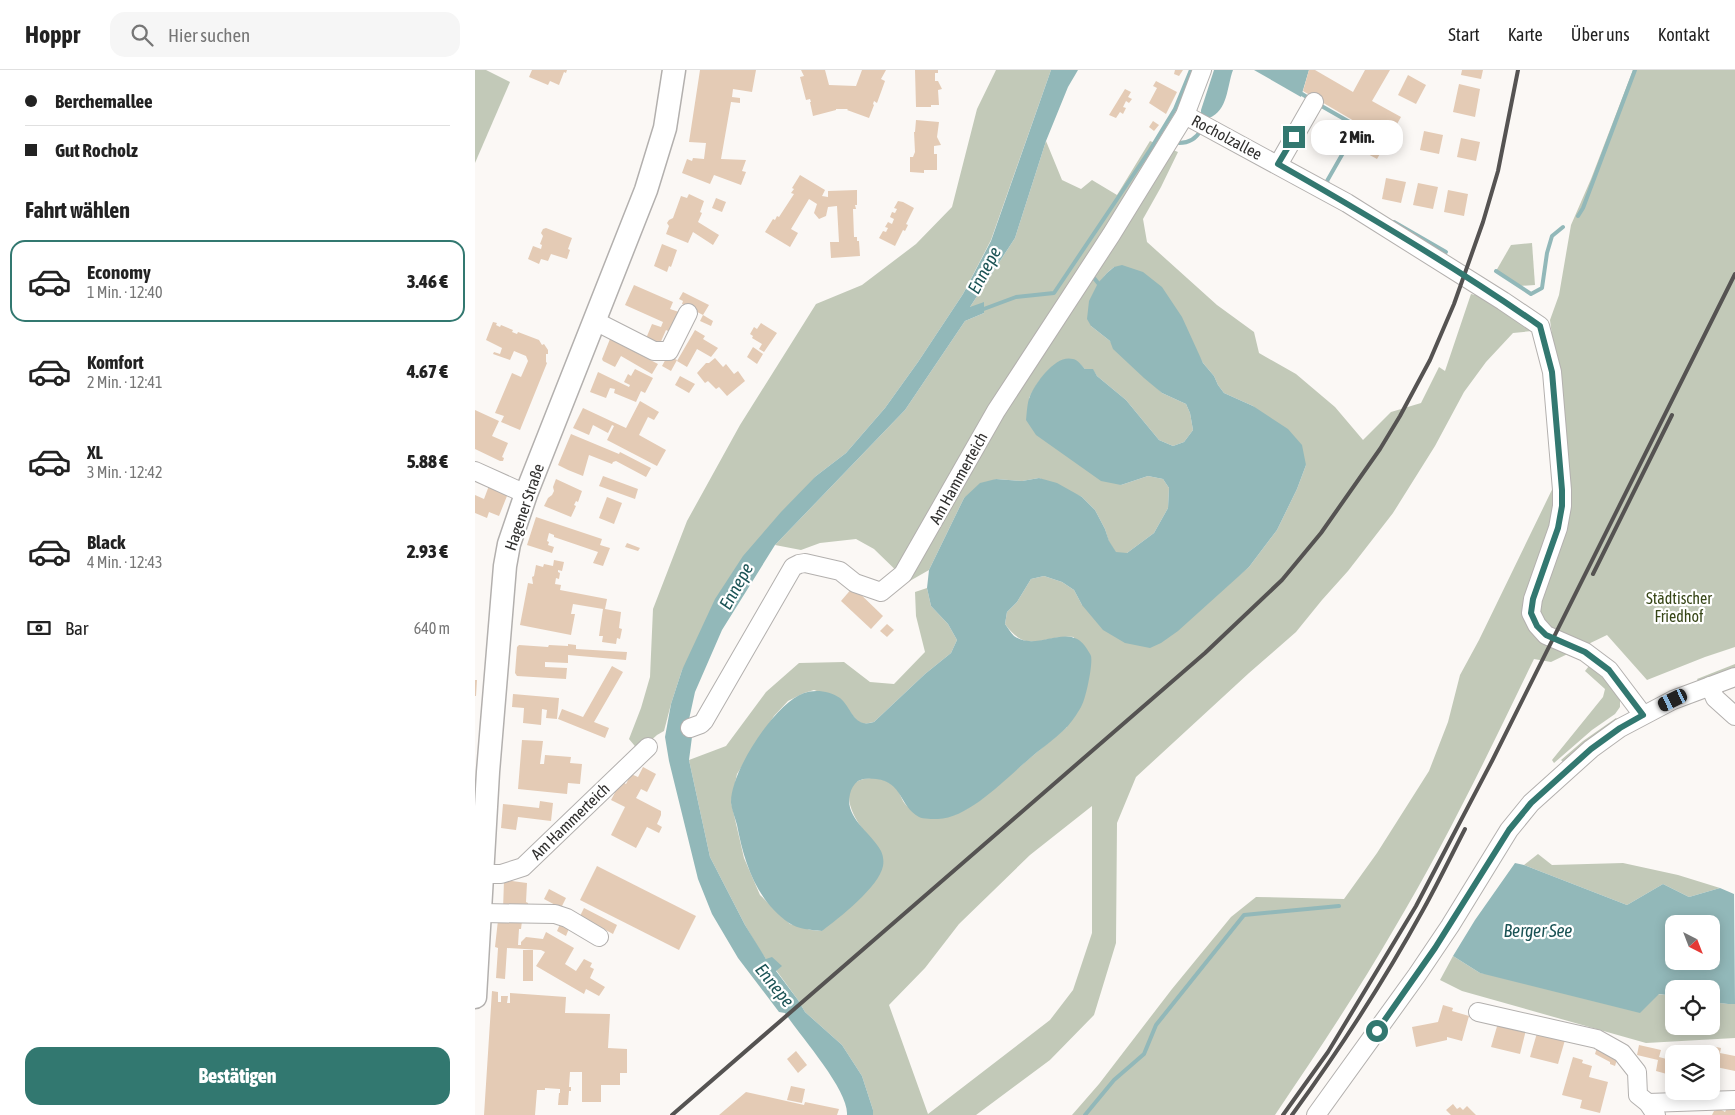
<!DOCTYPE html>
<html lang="de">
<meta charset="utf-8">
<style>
:root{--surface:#fff;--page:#f6f6f6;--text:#222;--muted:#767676;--line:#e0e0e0;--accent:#327870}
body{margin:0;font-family:"Asap Condensed",sans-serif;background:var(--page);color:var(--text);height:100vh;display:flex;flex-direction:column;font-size:19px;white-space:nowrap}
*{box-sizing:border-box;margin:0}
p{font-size:16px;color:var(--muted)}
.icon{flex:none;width:28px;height:28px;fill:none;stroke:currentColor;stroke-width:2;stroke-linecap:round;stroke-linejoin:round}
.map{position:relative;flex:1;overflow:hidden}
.side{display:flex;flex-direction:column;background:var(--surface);width:475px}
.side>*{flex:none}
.top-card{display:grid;align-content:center;height:110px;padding:0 25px;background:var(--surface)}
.needle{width:32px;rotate:138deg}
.buttons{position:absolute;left:1190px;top:845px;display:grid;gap:10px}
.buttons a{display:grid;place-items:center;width:55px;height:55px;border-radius:10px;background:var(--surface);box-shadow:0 2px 12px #0003;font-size:25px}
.end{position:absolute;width:22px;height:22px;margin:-11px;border:6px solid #327870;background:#fff;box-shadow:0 0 0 2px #fff}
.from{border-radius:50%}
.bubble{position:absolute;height:35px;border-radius:15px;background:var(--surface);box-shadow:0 2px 12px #0003;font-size:16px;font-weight:800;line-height:35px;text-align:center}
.car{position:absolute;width:15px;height:30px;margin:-15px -8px;border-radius:6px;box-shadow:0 0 4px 1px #0007;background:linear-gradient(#222 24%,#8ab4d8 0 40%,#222 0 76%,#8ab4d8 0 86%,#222 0)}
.top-card b{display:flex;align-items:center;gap:18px;height:48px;font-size:19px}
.top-card b+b{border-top:1px solid var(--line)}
.top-card i{width:12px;height:12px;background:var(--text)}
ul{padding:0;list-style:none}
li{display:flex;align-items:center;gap:15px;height:82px;margin:0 10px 8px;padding:0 15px;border:2px solid transparent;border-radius:15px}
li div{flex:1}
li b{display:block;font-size:19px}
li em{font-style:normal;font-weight:800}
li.current{border-color:var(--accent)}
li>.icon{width:45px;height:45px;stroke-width:1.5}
h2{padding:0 25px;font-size:22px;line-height:60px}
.pay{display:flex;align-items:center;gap:12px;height:55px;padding:0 25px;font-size:19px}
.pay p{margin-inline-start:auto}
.cta{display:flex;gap:10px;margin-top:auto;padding:10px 25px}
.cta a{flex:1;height:58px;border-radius:15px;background:var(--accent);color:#fff;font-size:20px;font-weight:800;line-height:58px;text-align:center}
header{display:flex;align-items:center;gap:30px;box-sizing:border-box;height:70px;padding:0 25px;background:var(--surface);border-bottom:1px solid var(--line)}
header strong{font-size:24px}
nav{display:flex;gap:28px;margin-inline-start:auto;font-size:18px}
.search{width:350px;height:45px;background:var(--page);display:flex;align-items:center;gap:12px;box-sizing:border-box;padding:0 18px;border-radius:15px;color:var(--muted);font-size:19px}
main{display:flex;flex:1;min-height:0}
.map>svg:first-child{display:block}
</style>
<header>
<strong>Hoppr</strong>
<div class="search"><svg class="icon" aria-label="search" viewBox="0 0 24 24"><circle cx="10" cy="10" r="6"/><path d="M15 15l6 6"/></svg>Hier suchen</div>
<nav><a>Start</a><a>Karte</a><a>Über uns</a><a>Kontakt</a></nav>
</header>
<main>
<section class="side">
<div class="top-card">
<b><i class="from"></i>Berchemallee</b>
<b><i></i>Gut Rocholz</b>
</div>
<h2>Fahrt wählen</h2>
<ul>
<li class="current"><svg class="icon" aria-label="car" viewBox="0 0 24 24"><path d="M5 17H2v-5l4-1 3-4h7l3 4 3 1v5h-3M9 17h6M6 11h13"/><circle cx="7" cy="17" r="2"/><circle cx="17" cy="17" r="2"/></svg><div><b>Economy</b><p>1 Min. · 12:40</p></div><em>3.46 €</em></li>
<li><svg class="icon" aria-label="car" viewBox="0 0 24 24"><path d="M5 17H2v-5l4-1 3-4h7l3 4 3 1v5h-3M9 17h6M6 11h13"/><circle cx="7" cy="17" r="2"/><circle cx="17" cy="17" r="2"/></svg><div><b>Komfort</b><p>2 Min. · 12:41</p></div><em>4.67 €</em></li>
<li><svg class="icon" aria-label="car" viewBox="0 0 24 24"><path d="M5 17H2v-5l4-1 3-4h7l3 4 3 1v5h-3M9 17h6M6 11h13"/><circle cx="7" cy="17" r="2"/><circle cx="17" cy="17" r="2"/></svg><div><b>XL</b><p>3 Min. · 12:42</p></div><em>5.88 €</em></li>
<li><svg class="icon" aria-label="car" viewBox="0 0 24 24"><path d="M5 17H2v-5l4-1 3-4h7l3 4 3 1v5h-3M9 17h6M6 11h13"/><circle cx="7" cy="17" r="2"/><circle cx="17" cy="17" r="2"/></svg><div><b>Black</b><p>4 Min. · 12:43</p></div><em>2.93 €</em></li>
</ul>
<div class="pay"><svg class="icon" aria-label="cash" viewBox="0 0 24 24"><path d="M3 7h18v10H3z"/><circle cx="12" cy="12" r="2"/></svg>Bar<p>640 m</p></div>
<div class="cta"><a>Bestätigen</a></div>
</section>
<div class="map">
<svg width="1260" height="1045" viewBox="0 0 1260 1045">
<rect width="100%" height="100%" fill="#fbf8f5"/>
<g fill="#c2c9b8" fill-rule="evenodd">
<polygon points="0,0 11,0 35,12 0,93"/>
<polygon points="521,0 576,0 516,170 488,224 443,292 410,338 371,383 341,406 207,600 196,634 189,661 182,665 164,681 154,669 166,638 175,607 178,539 212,451 265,355 341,234 387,215 441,174 477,137 502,39"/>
<path d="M1158,0H1260V577L1230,587L1172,610L1132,565L1076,592L1059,589C1015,680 971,772 919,859C882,923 841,984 800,1045H597L624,1014L697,919L756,847L781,827L869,829L902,783L954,701L973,652L985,605L1004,570L1088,397L1084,320L1075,250L1084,225L1096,155L1116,109Z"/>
<path d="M571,71L587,110L606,119L617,110L642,125L675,71L703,82L686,117L668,149L672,172L742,235L779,262L784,283L821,304L860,337L888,370L916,342L946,333L964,297L970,301L996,224L1016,229L1057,261L1038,263L1011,292L989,322L960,376L918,443L873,501L847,530L821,562L774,603L661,707L642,753L641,873L619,945L575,990L501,1045H398V1040L387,1006L367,975L330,942L323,930L301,900L306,896L291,889L284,879L270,855L235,787L214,690L251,676L291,622L324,593L369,592L395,612L419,614L450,582L441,546L440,522L452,518L456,536L473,554L482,570L476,583L450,604L399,652L389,654L382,651L365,629L339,620L329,623L313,631L299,646L262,704L256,732L269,788L285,825L315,854L336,860L347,861L387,758C378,746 365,721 383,711C395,705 413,708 422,719C425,723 427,731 431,735C435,739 462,749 466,748C494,744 515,721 536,704C555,688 573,673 592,657L599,567C568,564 553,586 530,554L532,542L542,532L556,509L569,506L587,512L599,520L607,535L750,517L774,497L802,460L822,419L831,395L778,336L749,323L743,315L739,306L728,293L719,277L639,197C618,212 620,233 616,256L635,271L687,323L711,334L715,343L718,360L709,372L698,376L684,370L651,330L622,306L618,300L610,299L605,294C573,301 571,297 554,328L646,415L673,406L688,409L694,418L693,438L679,463L652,483H641L634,472L630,459L620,440L607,427L564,408L547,411L521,409L489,428L454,500L433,512L399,479L381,469L345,473L326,480L300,475L430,340L490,251L509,243L495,237L540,168ZM617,736V863L598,920L575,950L453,1044L414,935L450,898L484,854L555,785Z"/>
<polygon points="1057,173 1060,215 1044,216 1021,201 1036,175"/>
<polygon points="1260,594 1260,598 1228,610 1223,611 1222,609"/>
<polygon points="1114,596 1133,612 1145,628 1145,637 1140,644 1117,660 1079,693 1077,690 1128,627 1130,619 1110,601"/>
<polygon points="1141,648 1143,650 1107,676 1088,692 1086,690 1108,671"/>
<polygon points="1063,784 1077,795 1148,793 1203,805 1245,818 1214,827 1188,814 1152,835 1049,795"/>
<polygon points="978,886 1005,903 1199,926 1199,956 1236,956 1236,932 1253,934 1260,934 1260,968 1171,973 987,921 965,910"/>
</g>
<g fill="#92b8b9" fill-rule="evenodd">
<path d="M576,0H603L593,17L571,71L540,168L495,237L509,232V243L490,251L430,340L300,475L247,560L220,622L213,654L217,667L214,690L235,787L270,855L291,889L297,887L307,896L301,901L323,930L330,942L367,975L387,1006L398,1040V1045H372C374,1020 325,966 310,943L304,942L263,888L237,844L223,809L194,691L190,667L196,634L207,600L240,529L268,486L306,442L341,406L371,383L410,338L443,292L488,224L516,171Z"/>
<path d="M739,0H758C752,16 753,41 734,48L726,45V40Z"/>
<polygon points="779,0 834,0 826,27"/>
<path d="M647,195L668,202L687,217L707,247L728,293L739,306L743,315L749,323L778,336L813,359L827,375L831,395L822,419L802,460L774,497L703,561L686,573L675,578L650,573L628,560L607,535L599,520L587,512L569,506L556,509L542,532L532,542L530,554C533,558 536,563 539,566C562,583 595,550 612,579C613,581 615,583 616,586C618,594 611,629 606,637C602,644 596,653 591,658C579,670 565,679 553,690C530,709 494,748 463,749C458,749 448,749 444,747C424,736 428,712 401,709C395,708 388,708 383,711C379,714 376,719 375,724C369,748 396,762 406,781C408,785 409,791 408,796C404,817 364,848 347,861C336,860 323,859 314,853C281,830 269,792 262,755C260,748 257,740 256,733C255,702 300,633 329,623C340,619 355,621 365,628C374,635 377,650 388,653C391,654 395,653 399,652L450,604L476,583L482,570L473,554L456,536L452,518L454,500L489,428L505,413L521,409L547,411L564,408L582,413L607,427L620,440L630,459L634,471L641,482L652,483L679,463L693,438L694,418L688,409L673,406L646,415L626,411L561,365L551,350C552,342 552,333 555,326C561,312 581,284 598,289C603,290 607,296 610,299H618L622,306L651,330L684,370L698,376L709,372L718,360L715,343L711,334L687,323L669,308L638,279L635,271L616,256L612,249L614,231L623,213L632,203L639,197Z"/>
<path d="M1040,793L1049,795L1152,835L1188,814L1214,827L1245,818L1259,824L1260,934H1253L1236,932V919H1199V926L1184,924L1165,943L1005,903L978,886L1000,850ZM1199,854H1236V891H1199Z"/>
</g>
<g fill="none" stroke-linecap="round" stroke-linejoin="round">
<g stroke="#92b8b9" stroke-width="4">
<polyline points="827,24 835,29"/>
<polyline points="843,34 878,54 880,62 852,111 854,116"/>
<path d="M704,73C714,73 721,69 726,60"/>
<polyline points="1103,146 1108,138 1160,0"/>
<polyline points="919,152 971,182"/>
<polyline points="1021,201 1056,224 1067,218 1072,183 1077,166 1088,157"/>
<polyline points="619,208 623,213"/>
<polyline points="506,240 541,227 579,223 675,80 700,39 716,0"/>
<polyline points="610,1045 639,1010 669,984 681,955 769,845 864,836"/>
</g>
</g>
<g fill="#e4cbb5">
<polygon points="57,0 92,0 91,3 89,2 84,15 75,11 73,15 54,7"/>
<polygon points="225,0 281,0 277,22 258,19 257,27 265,28 265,33 256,32 246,89 271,90 267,101 271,102 266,115 239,105 235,114 207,103 212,89 217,91 218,88 229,89 231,73 214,72"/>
<polygon points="326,0 350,0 354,15 381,16 387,0 411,0 406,9 410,11 402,33 399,31 398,34 399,35 394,48 372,40 373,39 361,39 361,40 338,46 335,32 336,32 335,29 331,30 325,7 329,6"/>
<polygon points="440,0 463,0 463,3 460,3 460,11 463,11 467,19 463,20 464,35 456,35 456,37 441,37"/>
<polygon points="700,0 708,0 704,6 699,4"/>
<polygon points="834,0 840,0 878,22 890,0 915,0 897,31 926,47 902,89 880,77 891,58 828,21"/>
<polygon points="987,0 1008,0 1006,9 986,5"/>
<polygon points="933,5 951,15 941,34 923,25"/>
<polygon points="681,11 702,22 691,44 674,33 682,18 678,16"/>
<polygon points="984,14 1005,19 1000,47 978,42"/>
<polygon points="650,19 656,22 653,27 657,29 654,33 651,31 648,37 651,38 648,44 645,42 641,48 634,45"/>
<polygon points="441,50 464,52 462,67 466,75 459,76 459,84 462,84 462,100 449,100 449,103 435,102 435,87 438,87 440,82 439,62 440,62"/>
<polygon points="678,51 684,55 679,61 674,57"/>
<polygon points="949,61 968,65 964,84 945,80"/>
<polygon points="986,68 1005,72 1001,91 982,87"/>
<polygon points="325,105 350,120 347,126 353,127 353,121 382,120 382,135 380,135 381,139 378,139 379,167 382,167 382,171 384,171 385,186 356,188 355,172 364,172 362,136 353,137 351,146 344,149 339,143 342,134 334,129 316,159 323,163 315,177 290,162 298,149 300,150 302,146 304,147 319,124 316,123 319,119 317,118"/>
<polygon points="911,108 931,112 926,133 907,129"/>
<polygon points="943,113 963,117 958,139 938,135"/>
<polygon points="973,120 993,124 989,146 969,142"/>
<polygon points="214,124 229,131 225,142 227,143 223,152 244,165 238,175 218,162 213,173 191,164 194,156 192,153 194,150 198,148 206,126 212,128"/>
<polygon points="241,128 251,132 247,142 237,138"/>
<polygon points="423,131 428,132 439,138 431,154 433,155 430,161 428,160 420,176 404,168 408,161 411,162 413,158 410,157 413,152 417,154 419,149 415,147 417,142 420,143 422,139 419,138"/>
<polygon points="71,158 97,168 93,179 95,180 92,189 76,184 73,191 66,189 64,194 53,189 58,176 66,179 67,175 65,174 68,166 66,163 68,159"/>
<polygon points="187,174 202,180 196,197 194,196 192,202 179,196"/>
<polygon points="159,215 198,232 195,239 204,242 195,262 191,260 184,276 170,271 177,254 186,257 188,252 150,235"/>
<polygon points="208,222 234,235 228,245 207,234 208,231 204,229"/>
<polygon points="228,245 238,251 236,256 225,251"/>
<polygon points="18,252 22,253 21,255 25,257 26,255 38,260 37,262 42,264 43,262 64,270 67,275 69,274 73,280 73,284 71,284 71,292 72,293 45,360 26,352 29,346 20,343 37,303 46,307 53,291 51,286 39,281 35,290 18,284 19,282 25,284 27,278 11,270"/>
<polygon points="286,253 302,263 289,282 284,279 287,274 277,268 278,266 275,264 279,257 282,259"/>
<polygon points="220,260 230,266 228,269 243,278 236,287 222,279 212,297 202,291"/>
<polygon points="135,269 183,294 177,304 146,286 140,297 128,291 127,289"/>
<polygon points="278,277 288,284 282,294 272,287"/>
<polygon points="193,285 202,290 196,301 187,296"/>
<polygon points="240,288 248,297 251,294 259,304 263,301 270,311 252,326 244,317 241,319 233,311 230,313 222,303 231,293 234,293"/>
<polygon points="160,299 178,308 170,323 166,321 161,332 139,323 140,319 135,318 131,328 115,322 123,302 154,317 155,315 149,312 153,304 156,306"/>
<polygon points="205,306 220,314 214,323 200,315"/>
<polygon points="165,331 184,342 179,350 173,347 164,365 191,380 182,396 132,370 139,356 137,355 133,363 118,355 114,365 98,358 108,338 151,358"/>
<polygon points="0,340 24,351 17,366 33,373 27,387 29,388 28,391 25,391 0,379"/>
<polygon points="96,364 144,384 145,382 176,398 171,407 141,391 138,392 137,394 114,385 108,406 93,400 83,395"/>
<polygon points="128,406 163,419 160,429 124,416"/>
<polygon points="81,409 107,421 103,432 101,431 99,435 101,436 96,447 69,436 73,428 77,425 79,421 78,417"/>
<polygon points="15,413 34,421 24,446 14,442 12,448 0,443 0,425 9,429"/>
<polygon points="132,427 147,433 139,454 124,448"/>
<polygon points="61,447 127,469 125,475 135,478 128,496 118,493 123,482 79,467 79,465 74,463 72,471 74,472 73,475 79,477 77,483 52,475"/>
<polygon points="152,473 165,478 163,481 150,477"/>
<polygon points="79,490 89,492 87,501 83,500 83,502 85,503 84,509 81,508 80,514 86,515 85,520 132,529 130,539 146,542 144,558 147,559 145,569 142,568 141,574 127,572 128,566 124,566 128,539 98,534 96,544 100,544 96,565 45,555 53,513 58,514 57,507 59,506 61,495 68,497 69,494 78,496"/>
<polygon points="378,517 408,546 396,559 366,531"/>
<polygon points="412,554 419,560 412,567 405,561"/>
<polygon points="93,574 101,575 101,579 152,582 151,590 93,585 93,593 70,592 70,597 92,598 91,609 42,606 40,603 42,577 44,575 73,577 74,575 93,576"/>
<polygon points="137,596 148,602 119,652 134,658 130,668 83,649 87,639 108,647"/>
<polygon points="0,610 2,610 1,626 0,626"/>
<polygon points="38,624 84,628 82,649 71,648 72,640 67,639 66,655 48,653 49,638 37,637"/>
<polygon points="47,670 68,671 65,694 69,694 70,685 96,687 95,693 107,694 105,714 93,713 92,724 43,719"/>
<polygon points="168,697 181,704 172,722 166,719 161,728 186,741 186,745 182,754 187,757 184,763 172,757 161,778 136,765 150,737 136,730 146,711 151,714 156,704 163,707"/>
<polygon points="65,731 78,733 76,751 43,747 41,760 26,758 28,734 64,738"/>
<polygon points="122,796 221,846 204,880 105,830"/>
<polygon points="29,810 52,813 51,832 53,833 53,840 28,840"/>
<polygon points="74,819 91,828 86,838 69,829"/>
<polygon points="109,838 142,855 138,864 105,846"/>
<polygon points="23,850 47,851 46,859 44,859 43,875 46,875 46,872 51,867 68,869 71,862 99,878 90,894 101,901 109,889 117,893 115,897 119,899 115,908 130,917 124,926 111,919 109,924 61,896 70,882 66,880 32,878 30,909 21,908 23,878 20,877"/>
<polygon points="86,852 95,856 91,866 82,861"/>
<rect x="48" y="880" width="10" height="31"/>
<polygon points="17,921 23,922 23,932 26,932 26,926 33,926 32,933 35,933 35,923 91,927 90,943 135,944 133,978 152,979 152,1003 145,1003 145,1015 126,1015 126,1032 107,1032 107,1002 95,1002 94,1017 96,1017 96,1021 94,1021 93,1035 83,1035 84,1023 85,1023 85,1019 70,1018 70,1020 62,1020 60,1045 9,1045"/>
<polygon points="968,935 978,938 977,941 994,946 987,971 972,967 972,970 941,977 937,957 963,952"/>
<polygon points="1023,953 1051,960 1045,984 1016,977"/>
<polygon points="1062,963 1090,970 1083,994 1055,987"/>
<polygon points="1123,974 1143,986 1140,996 1135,994 1135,992 1120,984"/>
<polygon points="1164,975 1186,980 1184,987 1199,991 1199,1006 1181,1001 1183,990 1162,985"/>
<polygon points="1236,976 1246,978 1245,983 1260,986 1260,1001 1241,997 1239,1006 1236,1006 1236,984 1234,984"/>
<polygon points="1206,978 1215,980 1215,984 1204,984"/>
<polygon points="321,981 332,995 323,1003 312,989"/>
<polygon points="1098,987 1108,990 1107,993 1117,996 1114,1007 1133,1012 1125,1043 1105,1038 1107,1030 1087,1025"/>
<polygon points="316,1016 330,1019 327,1033 312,1030"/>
<polygon points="271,1022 329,1035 330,1032 364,1039 362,1045 244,1045"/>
<polygon points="978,1034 982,1039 985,1037 988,1040 992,1036 1001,1045 976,1045 971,1040"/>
<polygon points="1252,1038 1260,1038 1260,1045 1237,1045 1239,1041 1245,1039 1250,1042"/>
</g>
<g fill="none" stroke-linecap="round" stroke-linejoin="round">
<defs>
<g id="minor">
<polyline points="710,45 872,133 1028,231 1065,256 1077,302 1087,420 1087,436 1083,458 1058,529 1056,543 1062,555 1071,565 1110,582 1134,600 1168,645"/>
<polyline points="803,95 839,32"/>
<polyline points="120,251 179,281 194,281 213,243"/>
<polyline points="0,401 51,424"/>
<polyline points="1235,616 1240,628 1260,646"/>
<polyline points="215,658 226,654 229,651 318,497 324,494 330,493 365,501 380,513 406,522 428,504 521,341 636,165 710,45 727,0"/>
<polyline points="8,804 26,804 48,797 173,677"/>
<polyline points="6,843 80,844 92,848 124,867"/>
<polyline points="1003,942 1122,969 1147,983 1162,1002 1163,1025 1173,1033 1181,1045"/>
<polyline points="1173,1033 1260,1030"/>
<polyline points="841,1045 942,905 975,856 1034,760 1056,733 1116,679 1145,658 1198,630 1260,607"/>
</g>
<polyline id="major" points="0,927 13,702 30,496 34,474 51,424 171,120 190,58 199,0"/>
</defs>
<use href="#minor" stroke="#b3b0ae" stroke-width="20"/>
<use href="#major" stroke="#b3b0ae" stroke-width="25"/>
<use href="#minor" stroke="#fff" stroke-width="18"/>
<use href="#major" stroke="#fff" stroke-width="22"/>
<g stroke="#555352" stroke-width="4">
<polyline points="1118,504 1197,345"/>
<polyline points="197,1045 730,583 807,510 846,463 905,379 925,346 955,290 979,234 1008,152 1023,101 1043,0"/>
<polyline points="808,1045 853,982 941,836 1017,691 1260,204"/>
<path d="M817,1045C865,979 909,911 948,840C963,813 976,786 990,759"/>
</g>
</g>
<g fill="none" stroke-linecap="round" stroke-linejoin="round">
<path stroke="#327870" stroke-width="6" d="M819,67L803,94C891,144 982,198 1065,256L1077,302L1087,420V436L1083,458L1058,529L1056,543L1062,556L1071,565L1110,582L1134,600L1168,645L1145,658L1116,679L1056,733L1034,760L960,878L902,961"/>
</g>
<g text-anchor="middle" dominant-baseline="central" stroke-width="4.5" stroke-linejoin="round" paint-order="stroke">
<g font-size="16" fill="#31302f" stroke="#fff">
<text transform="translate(752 67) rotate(28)">Rocholzallee</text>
<text transform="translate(483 408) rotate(-61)">Am Hammerteich</text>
<text transform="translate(49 437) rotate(-71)">Hagener Straße</text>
<text transform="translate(95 751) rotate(-44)">Am Hammerteich</text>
</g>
<g font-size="16" fill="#364516" stroke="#fff">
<text x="1204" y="528">Städtischer<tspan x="1204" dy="18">Friedhof</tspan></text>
</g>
<g font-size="18" font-style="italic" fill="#1b5355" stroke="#fff">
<text transform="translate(509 200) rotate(-62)">Ennepe</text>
<text transform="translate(261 516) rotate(-61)">Ennepe</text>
<text x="1063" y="860">Berger See</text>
<text transform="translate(300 915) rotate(51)">Ennepe</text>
</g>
</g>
</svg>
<div class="buttons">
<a><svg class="needle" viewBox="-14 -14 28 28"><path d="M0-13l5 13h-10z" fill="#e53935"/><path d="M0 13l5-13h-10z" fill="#767676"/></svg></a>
<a><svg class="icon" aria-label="locate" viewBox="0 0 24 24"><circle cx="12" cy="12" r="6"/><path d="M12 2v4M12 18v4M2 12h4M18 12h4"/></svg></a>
<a><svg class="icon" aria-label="layers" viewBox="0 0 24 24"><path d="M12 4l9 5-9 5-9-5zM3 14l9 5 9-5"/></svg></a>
</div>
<i class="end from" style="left:902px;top:961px"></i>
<i class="end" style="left:819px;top:67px"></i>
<div class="bubble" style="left:836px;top:50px;width:92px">2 Min.</div>
<i class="car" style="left:1198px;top:630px;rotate:244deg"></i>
</div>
</main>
